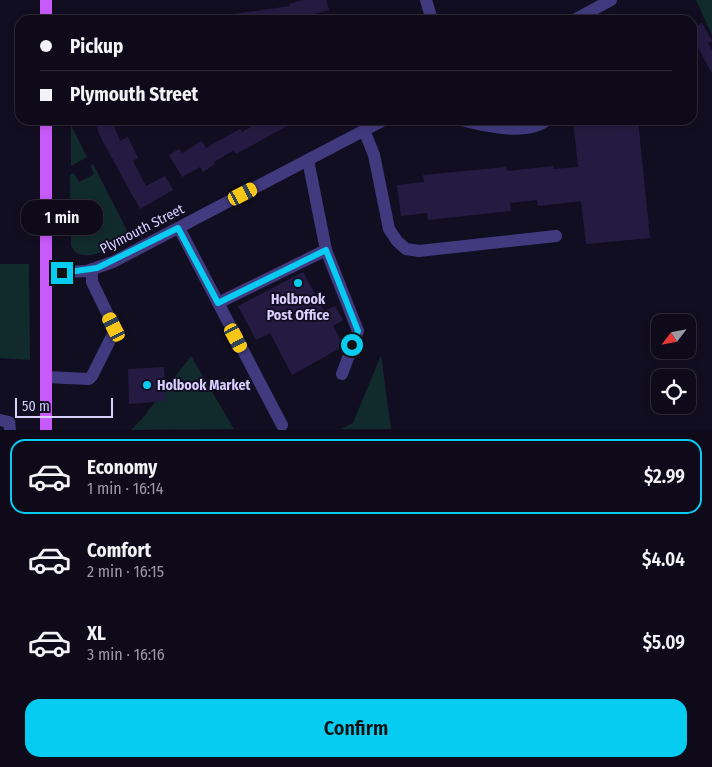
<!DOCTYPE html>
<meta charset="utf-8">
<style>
:root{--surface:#0e0a19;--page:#1c1826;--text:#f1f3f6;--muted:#9b9aa2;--line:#2e2b38;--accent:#07ccf2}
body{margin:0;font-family:"Fira Sans Condensed",sans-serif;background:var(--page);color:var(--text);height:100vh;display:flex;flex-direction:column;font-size:19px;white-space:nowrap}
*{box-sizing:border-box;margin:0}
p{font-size:16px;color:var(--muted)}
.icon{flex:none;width:28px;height:28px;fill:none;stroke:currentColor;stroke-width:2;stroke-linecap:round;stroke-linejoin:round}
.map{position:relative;height:430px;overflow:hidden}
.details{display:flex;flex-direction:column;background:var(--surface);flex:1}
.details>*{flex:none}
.guide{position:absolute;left:15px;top:15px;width:682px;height:110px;border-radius:15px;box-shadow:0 2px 8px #0003,0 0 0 1px var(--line);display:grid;align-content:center;height:110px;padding:0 25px;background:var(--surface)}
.needle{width:32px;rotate:238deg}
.controls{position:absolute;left:651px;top:314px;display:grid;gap:10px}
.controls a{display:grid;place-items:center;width:45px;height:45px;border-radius:10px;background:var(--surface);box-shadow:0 2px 8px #0003,0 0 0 1px var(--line);font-size:25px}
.scale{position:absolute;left:15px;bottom:12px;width:98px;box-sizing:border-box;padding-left:5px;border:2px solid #d8cffe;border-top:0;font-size:14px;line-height:18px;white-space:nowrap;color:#d8cffe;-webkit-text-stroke:4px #120e21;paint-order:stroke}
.end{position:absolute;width:22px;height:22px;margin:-11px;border:6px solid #07ccf2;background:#111;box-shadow:0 0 0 2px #111}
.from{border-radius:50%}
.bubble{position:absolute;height:35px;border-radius:15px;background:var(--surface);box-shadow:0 2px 8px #0003,0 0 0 1px var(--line);font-size:16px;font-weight:600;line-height:35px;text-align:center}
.car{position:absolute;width:15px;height:30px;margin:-15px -8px;border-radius:6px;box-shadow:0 0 4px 1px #0007;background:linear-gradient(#f5c518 24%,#345 0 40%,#f5c518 0 76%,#345 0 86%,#f5c518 0)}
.guide b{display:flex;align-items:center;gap:18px;height:48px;font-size:19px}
.guide b+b{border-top:1px solid var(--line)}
.guide i{width:12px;height:12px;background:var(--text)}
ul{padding:9px 0 0;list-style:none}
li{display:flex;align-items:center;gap:15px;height:75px;margin:0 10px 8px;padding:0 15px;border:2px solid transparent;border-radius:15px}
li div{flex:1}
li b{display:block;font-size:19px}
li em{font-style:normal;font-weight:600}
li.selected{border-color:var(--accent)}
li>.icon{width:45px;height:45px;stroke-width:1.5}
.primary-button{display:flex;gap:10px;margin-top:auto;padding:10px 25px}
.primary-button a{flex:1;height:58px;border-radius:15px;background:var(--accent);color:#111;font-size:20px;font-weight:600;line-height:58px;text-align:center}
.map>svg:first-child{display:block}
</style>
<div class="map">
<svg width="712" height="430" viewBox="0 0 712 430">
<rect width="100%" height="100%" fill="#120e21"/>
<g fill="#112a2b">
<polygon points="696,0 712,0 712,35"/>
<polygon points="71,125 87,157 71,166"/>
<path d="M93,164L131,238C116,245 82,268 71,246L70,175L74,173L79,182L94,174L91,166Z"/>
<polygon points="0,264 29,264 30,360 0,358"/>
<polygon points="381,355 391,429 341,429 353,423"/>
<polygon points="191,356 234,429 131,430 142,419"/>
</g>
<g fill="#251b42">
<polygon points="303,0 326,0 329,10 293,20 235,20 234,14 290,6 289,4"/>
<polygon points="702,23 712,41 708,43 712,50 712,73 698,48 692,52 692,28"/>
<polygon points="94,120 112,120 120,141 128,137 138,158 133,161 146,186 165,176 173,190 140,209 100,136"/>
<polygon points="264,120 298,120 236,154 234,150 214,162 215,164 203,172 200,167 182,177 169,155 179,149 182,153 202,141 206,148 240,129 242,132"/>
<polygon points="573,120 638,120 650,238 586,244 581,201 538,206 537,200 510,203 511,211 428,220 427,213 401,216 397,185 424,182 423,175 506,167 507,171 553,166 553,169 578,167"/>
<polygon points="303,272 324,311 335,306 343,320 333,326 344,346 292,375 270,333 256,340 238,306"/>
<polygon points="164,367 166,401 129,404 128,369"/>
</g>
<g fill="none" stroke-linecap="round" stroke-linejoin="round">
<g stroke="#413a7f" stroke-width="12">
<polyline points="426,0 432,20"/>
<polyline points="574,20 611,0"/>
<path d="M461,120C484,126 527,136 547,120"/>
<polyline points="364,130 374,155 389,229 397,241 406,249 419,251 556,236"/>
<polyline points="179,228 282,425"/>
<polyline points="326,250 358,331 342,374"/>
<polyline points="46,273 87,271 113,262 384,120"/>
<polyline points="218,303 326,250 308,160"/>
<polyline points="46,377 89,379 92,376 113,334 114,327 92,282 92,269"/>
<polyline points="0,420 9,422 10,430"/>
</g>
<g stroke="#c85afa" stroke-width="12">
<polyline points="46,0 46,20"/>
<polyline points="46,430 46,120"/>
</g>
</g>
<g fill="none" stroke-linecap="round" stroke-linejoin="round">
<polyline stroke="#07ccf2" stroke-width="6" points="62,273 97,268 178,228 218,303 326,250 358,331 352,345"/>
</g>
<g fill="#07ccf2" stroke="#120e21" stroke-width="2">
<circle cx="298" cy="283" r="5"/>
<circle cx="147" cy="385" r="5"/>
</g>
<g text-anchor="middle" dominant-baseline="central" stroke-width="4" stroke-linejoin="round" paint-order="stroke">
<g font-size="14" fill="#d8cffe" stroke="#120e21">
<text transform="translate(142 229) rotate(-27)">Plymouth Street</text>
</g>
<g font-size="14" font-weight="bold" fill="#d8cffe" stroke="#120e21">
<text x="298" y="299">Holbrook<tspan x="298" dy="16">Post Office</tspan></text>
<text x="157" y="385" text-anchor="start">Holbook Market</text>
</g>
</g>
</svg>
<div class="controls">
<a><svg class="needle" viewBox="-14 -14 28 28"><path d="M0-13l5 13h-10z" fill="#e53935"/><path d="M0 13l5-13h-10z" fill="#9b9aa2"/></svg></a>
<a><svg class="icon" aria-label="locate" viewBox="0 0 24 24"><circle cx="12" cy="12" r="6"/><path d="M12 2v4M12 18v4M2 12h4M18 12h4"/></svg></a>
</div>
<div class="scale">50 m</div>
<i class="end from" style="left:352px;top:345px"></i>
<i class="end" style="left:62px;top:273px"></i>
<div class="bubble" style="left:21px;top:200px;width:82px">1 min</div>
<i class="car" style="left:243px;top:194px;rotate:63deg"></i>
<i class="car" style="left:114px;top:327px;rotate:333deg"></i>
<i class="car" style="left:236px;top:338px;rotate:152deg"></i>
<div class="guide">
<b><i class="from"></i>Pickup</b>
<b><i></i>Plymouth Street</b>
</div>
</div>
<section class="details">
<ul>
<li class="selected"><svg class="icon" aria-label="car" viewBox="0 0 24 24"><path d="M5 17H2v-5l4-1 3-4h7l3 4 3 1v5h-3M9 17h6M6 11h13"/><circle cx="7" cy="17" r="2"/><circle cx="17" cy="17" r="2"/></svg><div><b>Economy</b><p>1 min · 16:14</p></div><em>$2.99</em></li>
<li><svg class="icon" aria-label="car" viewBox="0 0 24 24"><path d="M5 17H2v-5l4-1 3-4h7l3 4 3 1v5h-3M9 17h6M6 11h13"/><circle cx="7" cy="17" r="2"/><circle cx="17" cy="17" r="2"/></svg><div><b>Comfort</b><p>2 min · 16:15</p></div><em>$4.04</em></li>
<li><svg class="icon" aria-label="car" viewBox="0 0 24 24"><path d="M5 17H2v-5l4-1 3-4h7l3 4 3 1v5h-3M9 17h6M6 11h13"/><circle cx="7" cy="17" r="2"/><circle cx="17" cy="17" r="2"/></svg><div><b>XL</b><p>3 min · 16:16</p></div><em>$5.09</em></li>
</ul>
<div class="primary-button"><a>Confirm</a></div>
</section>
